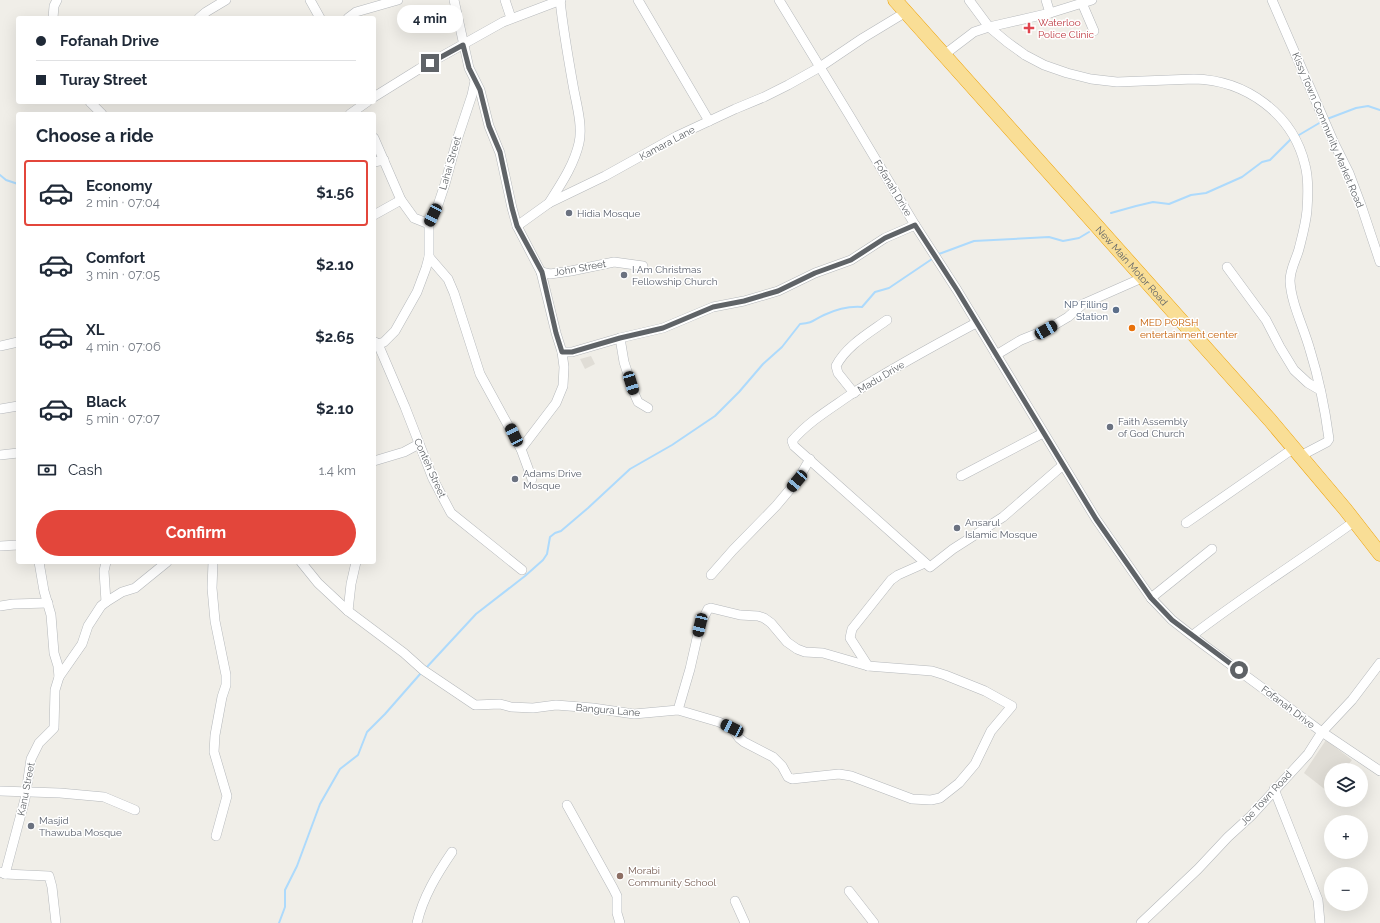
<!DOCTYPE html>
<meta charset="utf-8">
<style>
:root{--surface:#fff;--page:#f6f6f7;--text:#1f2937;--muted:#747a83;--line:#e0e1e3;--accent:#e3463b}
body{margin:0;font-family:Raleway,sans-serif;background:var(--page);color:var(--text);height:100vh;display:flex;flex-direction:column;font-size:15px;white-space:nowrap}
*{box-sizing:border-box;margin:0}
p{font-size:13px;color:var(--muted)}
.icon{flex:none;width:22px;height:22px;fill:none;stroke:currentColor;stroke-width:2;stroke-linecap:round;stroke-linejoin:round}
.map{position:relative;flex:1;overflow:hidden}
.sheet{position:absolute;left:16px;top:112px;width:360px;height:452px;display:flex;flex-direction:column;background:var(--surface);border-radius:4px;box-shadow:0 4px 16px #0002}
.sheet>*{flex:none}
.top-card{position:absolute;left:16px;top:16px;width:360px;height:88px;border-radius:4px;box-shadow:0 4px 16px #0002;display:grid;align-content:center;height:88px;padding:0 20px;background:var(--surface)}
.tools{position:absolute;left:1324px;top:763px;display:grid;gap:8px}
.tools a{display:grid;place-items:center;width:44px;height:44px;border-radius:50%;background:var(--surface);box-shadow:0 4px 16px #0002;font-size:20px}
.end{position:absolute;width:18px;height:18px;margin:-9px;border:5px solid #5f6367;background:#fff;box-shadow:0 0 0 2px #fff}
.from{border-radius:50%}
.bubble{position:absolute;height:28px;border-radius:14px;background:var(--surface);box-shadow:0 4px 16px #0002;font-size:13px;font-weight:700;line-height:28px;text-align:center}
.car{position:absolute;width:12px;height:24px;margin:-12px -6px;border-radius:5px;box-shadow:0 0 3px 1px #0007;background:linear-gradient(#222 24%,#8ab4d8 0 40%,#222 0 76%,#8ab4d8 0 86%,#222 0)}
.top-card b{display:flex;align-items:center;gap:14px;height:38px;font-size:15px}
.top-card b+b{border-top:1px solid var(--line)}
.top-card i{width:10px;height:10px;background:var(--text)}
ul{padding:0;list-style:none}
li{display:flex;align-items:center;gap:12px;height:66px;margin:0 8px 6px;padding:0 12px;border:2px solid transparent;border-radius:4px}
li div{flex:1}
li b{display:block;font-size:15px}
li em{font-style:normal;font-weight:700}
li.current{border-color:var(--accent)}
li>.icon{width:36px;height:36px;stroke-width:1.5}
h2{padding:0 20px;font-size:18px;line-height:48px}
.pay{display:flex;align-items:center;gap:10px;height:44px;padding:0 20px;font-size:15px}
.pay p{margin-inline-start:auto}
.button{display:flex;gap:8px;margin-top:auto;padding:8px 20px}
.button a{flex:1;height:46px;border-radius:24px;background:var(--accent);color:#fff;font-size:16px;font-weight:700;line-height:46px;text-align:center}
.map>svg:first-child{display:block}
</style>
<div class="map">
<svg width="1380" height="923" viewBox="0 0 1380 923">
<rect width="100%" height="100%" fill="#f0eee8"/>
<g fill="#e0ddd6">
<polygon points="591,356 595,364 585,369 580,359"/>
<polygon points="1326,740 1352,760 1344,770 1331,770 1331,786 1327,791 1304,773"/>
</g>
<g fill="none" stroke-linecap="round" stroke-linejoin="round">
<g stroke="#addafc" stroke-width="2">
<polyline points="1327,119 1356,108 1368,106 1380,110"/>
<polyline points="1299,135 1321,122"/>
<polyline points="0,175 6,180 18,184"/>
<polyline points="1111,213 1136,206 1153,202 1169,204 1191,195 1206,193 1242,177 1262,162 1270,160 1291,139"/>
<polyline points="939,254 974,241 1049,237 1063,241 1079,238 1089,232"/>
<path d="M426,668L476,614L525,576L543,560L547,554L550,537L555,533L561,531L588,508L630,469L672,445L715,416L739,392L763,364L782,347L800,324C814,323 813,320 824,315C837,309 849,306 862,307L875,292L889,288L932,259"/>
<polyline points="279,923 285,907 285,890 297,866 320,804 340,769 358,755 367,732 385,714 421,673"/>
</g>
<defs>
<g id="minor">
<polyline points="310,0 320,18"/>
<polyline points="454,0 469,68 480,90 489,126 500,153 512,208 517,226 541,272 556,333 562,352 564,367 563,386 556,403 521,449"/>
<polyline points="505,0 511,18"/>
<polyline points="638,0 709,121"/>
<polyline points="779,0 851,118 915,225 957,290 1096,519 1151,598 1172,620 1204,645 1322,732 1380,771"/>
<path d="M969,0L989,27L1007,42L1025,55L1044,65L1067,73L1091,79L1117,82L1194,79C1246,80 1293,114 1305,165C1309,179 1308,196 1307,210C1306,223 1302,237 1299,249C1296,260 1290,269 1290,281C1291,303 1304,328 1310,350C1319,379 1325,409 1329,439L1327,442L1306,453"/>
<polyline points="1046,0 1050,13"/>
<polyline points="1272,0 1334,143 1349,173 1361,205 1380,262"/>
<polyline points="1082,3 1094,31"/>
<polyline points="53,18 54,6 57,0"/>
<polyline points="199,18 206,12 226,0"/>
<polyline points="348,18 356,12 398,0"/>
<polyline points="949,51 974,32 989,27 1050,13 1092,0"/>
<polyline points="374,97 419,69 503,22 561,0"/>
<polyline points="90,102 102,114"/>
<polyline points="350,114 367,102"/>
<polyline points="374,138 401,200 414,218 429,224"/>
<polyline points="374,162 384,160"/>
<path d="M549,203C561,184 574,165 579,143C583,125 576,103 573,85C568,57 563,29 560,0"/>
<polyline points="374,215 401,200"/>
<polyline points="517,226 549,203 605,176 677,136 735,109 764,97 788,85 820,67 863,38 906,12"/>
<polyline points="429,257 448,279 454,293 480,374 521,449 532,479"/>
<polyline points="1227,267 1266,320 1280,347 1294,370 1308,383 1320,390"/>
<polyline points="541,272 550,274 571,271 614,262 643,266"/>
<path d="M976,323C933,346 891,369 850,395C830,409 808,422 792,441L794,446L930,567L953,549L1003,517L1063,465"/>
<polyline points="620,338 624,362 634,393 638,402 648,408"/>
<polyline points="375,342 378,344 405,407 433,479 451,513 522,570"/>
<polyline points="0,346 18,342"/>
<polyline points="374,346 384,342 395,331 417,292 426,268 429,257 429,224 438,205 445,184 457,140 472,95 475,81"/>
<polyline points="562,352 572,352 620,338 663,328 713,307 744,301 778,291 815,273 851,260 885,238 915,225"/>
<polyline points="996,355 1021,340 1046,330 1068,317 1083,304 1142,278"/>
<path d="M854,393L838,373L836,366C846,346 869,333 887,320"/>
<polyline points="0,409 18,406"/>
<polyline points="0,455 18,453"/>
<polyline points="374,461 404,452 419,444"/>
<polyline points="961,476 1043,433"/>
<polyline points="1186,523 1294,448"/>
<polyline points="0,546 18,545"/>
<polyline points="106,562 104,571 106,602"/>
<polyline points="213,562 212,588 215,621 226,675 226,685 222,697 215,735 214,752 227,796 216,836"/>
<polyline points="301,562 318,583 348,611 404,653 423,670 475,705 500,704 511,707 533,708 556,705 593,708 634,714 678,710 719,722 732,728 739,738 744,742 773,757 782,766 788,777 792,779 839,774 851,776 912,799 931,800 940,798 959,783 975,764 991,731 1012,706 985,691 945,675 932,671 868,666 823,653 805,652 797,649 787,642 771,623 764,618 758,616 740,615 711,608 708,609 700,625 690,669 678,710"/>
<polyline points="711,575 733,550 776,506 797,481 810,459"/>
<polyline points="1151,598 1212,549"/>
<polyline points="0,606 13,604 48,603"/>
<polyline points="348,611 351,584 356,562"/>
<path d="M1193,635C1245,595 1301,560 1355,521"/>
<polyline points="868,666 850,638 852,629 891,580 898,575 925,563"/>
<polyline points="59,677 82,644 88,626 101,606 106,602 122,592 135,588 167,562"/>
<polyline points="1274,789 1318,900 1320,923"/>
<polyline points="0,791 60,793 104,797 135,810"/>
<polyline points="567,805 613,888 617,896 617,913 620,923"/>
<polyline points="0,872 5,874 49,876 52,887 56,923"/>
<polyline points="5,874 25,799 31,759 39,743 54,728 55,690 59,677 58,666 54,653 51,615 44,591 39,562"/>
<polyline points="849,891 874,923"/>
<polyline points="735,901 745,923"/>
<path d="M417,923C423,897 437,874 452,852"/>
<polyline points="1141,923 1198,869 1228,837 1251,816 1308,754 1322,732 1352,700 1380,663"/>
</g>
<g id="highway">
<path id="s1" d="M895,0L1270,420L1345,509L1380,554"/>
</g>
</defs>
<use href="#minor" stroke="#b5b8bb" stroke-width="10"/>
<use href="#highway" stroke="#efa409" stroke-width="15"/>
<use href="#minor" stroke="#fff" stroke-width="9"/>
<use href="#highway" stroke="#f9de96" stroke-width="14"/>
</g>
<g fill="none" stroke-linecap="round" stroke-linejoin="round">
<polyline stroke="#5f6367" stroke-width="5" points="430,63 463,45 469,68 480,90 489,126 500,152 512,208 517,226 542,272 556,333 562,352 572,352 620,338 663,328 713,307 744,301 778,291 815,273 851,260 885,238 915,225 957,290 1096,519 1151,598 1172,620 1239,670"/>
</g>
<path fill="#e0444e" stroke="#fff" stroke-width="1.5" d="M1027 22h4v4h4v4h-4v4h-4v-4h-4v-4h4z"/>
<g fill="#6b7280" stroke="#fff" stroke-width="1.5">
<circle cx="569" cy="213" r="4"/>
<circle cx="624" cy="275" r="4"/>
<circle cx="1110" cy="427" r="4"/>
<circle cx="515" cy="479" r="4"/>
<circle cx="957" cy="528" r="4"/>
<circle cx="31" cy="826" r="4"/>
</g>
<circle fill="#5c6f8a" stroke="#fff" stroke-width="1.5" cx="1116" cy="310" r="4"/>
<circle fill="#e8710a" stroke="#fff" stroke-width="1.5" cx="1132" cy="328" r="4"/>
<circle fill="#8d6e63" stroke="#fff" stroke-width="1.5" cx="620" cy="876" r="4"/>
<g text-anchor="middle" dominant-baseline="central" stroke-width="3" stroke-linejoin="round" paint-order="stroke">
<g font-size="10" fill="#be3a42" stroke="#fff" text-anchor="start">
<text x="1038" y="22">Waterloo<tspan x="1038" dy="12">Police Clinic</tspan></text>
</g>
<g font-size="10" fill="#5f6367" stroke="#fff">
<text transform="translate(1328 130) rotate(67)">Kissy Town Community Market Road</text>
<text transform="translate(667 143) rotate(-28)">Kamara Lane</text>
<text transform="translate(450 163) rotate(-74)">Lahai Street</text>
<text transform="translate(893 188) rotate(59)">Fofanah Drive</text>
<text stroke="none"><textPath href="#s1" startOffset="356">New Main Motor Road</textPath></text>
<text transform="translate(580 268) rotate(-10)">John Street</text>
<text transform="translate(881 377) rotate(-31)">Madu Drive</text>
<text transform="translate(430 468) rotate(66)">Conteh Street</text>
<text transform="translate(1288 707) rotate(37)">Fofanah Drive</text>
<text transform="translate(608 710) rotate(5)">Bangura Lane</text>
<text transform="translate(26 789) rotate(-79)">Kanu Street</text>
<text transform="translate(1266 798) rotate(-47)">Joe Town Road</text>
</g>
<g font-size="10" fill="#5b616d" stroke="#fff" text-anchor="start">
<text x="577" y="213">Hidia Mosque</text>
<text x="632" y="269">I Am Christmas<tspan x="632" dy="12">Fellowship Church</tspan></text>
<text x="1118" y="421">Faith Assembly<tspan x="1118" dy="12">of God Church</tspan></text>
<text x="523" y="473">Adams Drive<tspan x="523" dy="12">Mosque</tspan></text>
<text x="965" y="522">Ansarul<tspan x="965" dy="12">Islamic Mosque</tspan></text>
<text x="39" y="820">Masjid<tspan x="39" dy="12">Thawuba Mosque</tspan></text>
</g>
<g font-size="10" fill="#4e5e75" stroke="#fff" text-anchor="end">
<text x="1108" y="304">NP Filling<tspan x="1108" dy="12">Station</tspan></text>
</g>
<g font-size="10" fill="#c56008" stroke="#fff" text-anchor="start">
<text x="1140" y="322">MED PORSH<tspan x="1140" dy="12">entertainment center</tspan></text>
</g>
<g font-size="10" fill="#785e54" stroke="#fff" text-anchor="start">
<text x="628" y="870">Morabi<tspan x="628" dy="12">Community School</tspan></text>
</g>
</g>
</svg>
<div class="tools">
<a><svg class="icon" aria-label="layers" viewBox="0 0 24 24"><path d="M12 4l9 5-9 5-9-5zM3 14l9 5 9-5"/></svg></a>
<a>+</a>
<a>−</a>
</div>
<i class="end from" style="left:1239px;top:670px"></i>
<i class="end" style="left:430px;top:63px"></i>
<div class="bubble" style="left:397px;top:5px;width:66px">4 min</div>
<i class="car" style="left:433px;top:215px;rotate:206deg"></i>
<i class="car" style="left:1046px;top:330px;rotate:60deg"></i>
<i class="car" style="left:631px;top:383px;rotate:163deg"></i>
<i class="car" style="left:514px;top:435px;rotate:334deg"></i>
<i class="car" style="left:797px;top:481px;rotate:220deg"></i>
<i class="car" style="left:700px;top:625px;rotate:193deg"></i>
<i class="car" style="left:732px;top:728px;rotate:296deg"></i>
<div class="top-card">
<b><i class="from"></i>Fofanah Drive</b>
<b><i></i>Turay Street</b>
</div>
<section class="sheet">
<h2>Choose a ride</h2>
<ul>
<li class="current"><svg class="icon" aria-label="car" viewBox="0 0 24 24"><path d="M5 17H2v-5l4-1 3-4h7l3 4 3 1v5h-3M9 17h6M6 11h13"/><circle cx="7" cy="17" r="2"/><circle cx="17" cy="17" r="2"/></svg><div><b>Economy</b><p>2 min · 07:04</p></div><em>$1.56</em></li>
<li><svg class="icon" aria-label="car" viewBox="0 0 24 24"><path d="M5 17H2v-5l4-1 3-4h7l3 4 3 1v5h-3M9 17h6M6 11h13"/><circle cx="7" cy="17" r="2"/><circle cx="17" cy="17" r="2"/></svg><div><b>Comfort</b><p>3 min · 07:05</p></div><em>$2.10</em></li>
<li><svg class="icon" aria-label="car" viewBox="0 0 24 24"><path d="M5 17H2v-5l4-1 3-4h7l3 4 3 1v5h-3M9 17h6M6 11h13"/><circle cx="7" cy="17" r="2"/><circle cx="17" cy="17" r="2"/></svg><div><b>XL</b><p>4 min · 07:06</p></div><em>$2.65</em></li>
<li><svg class="icon" aria-label="car" viewBox="0 0 24 24"><path d="M5 17H2v-5l4-1 3-4h7l3 4 3 1v5h-3M9 17h6M6 11h13"/><circle cx="7" cy="17" r="2"/><circle cx="17" cy="17" r="2"/></svg><div><b>Black</b><p>5 min · 07:07</p></div><em>$2.10</em></li>
</ul>
<div class="pay"><svg class="icon" aria-label="cash" viewBox="0 0 24 24"><path d="M3 7h18v10H3z"/><circle cx="12" cy="12" r="2"/></svg>Cash<p>1.4 km</p></div>
<div class="button"><a>Confirm</a></div>
</section>
</div>
